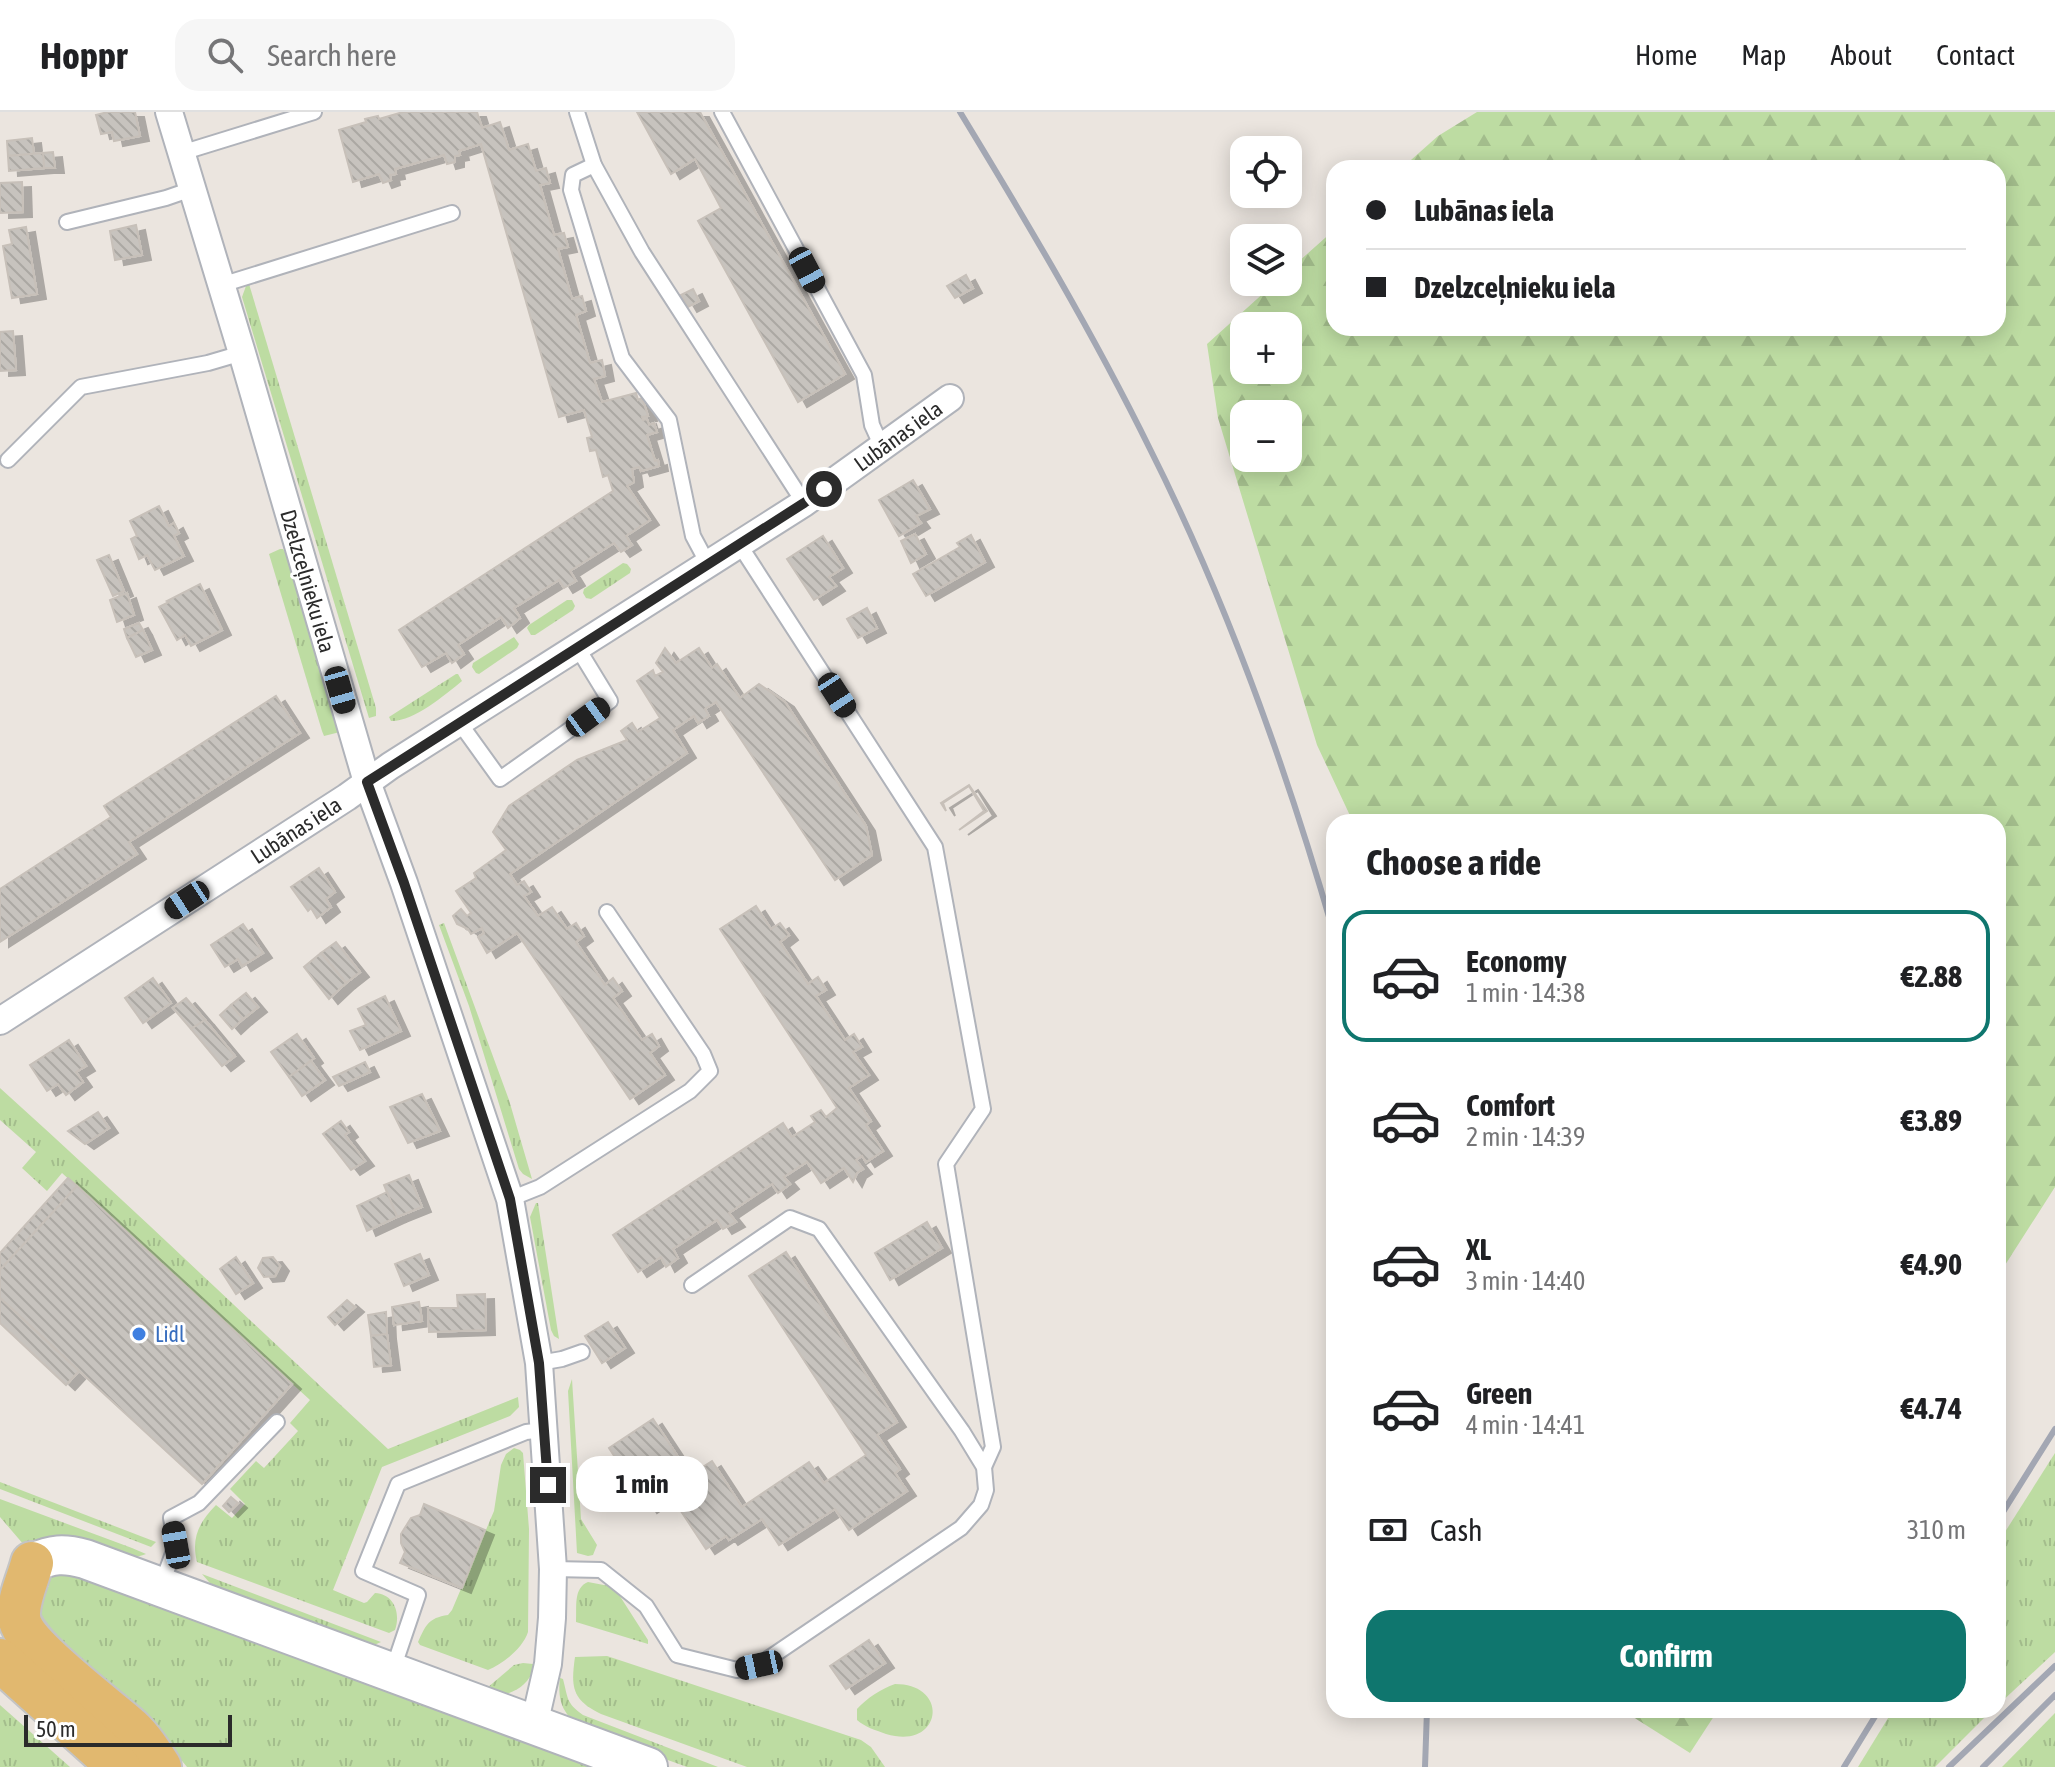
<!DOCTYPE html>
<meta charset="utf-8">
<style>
:root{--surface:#fff;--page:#f6f6f6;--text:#202124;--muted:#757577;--line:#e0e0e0;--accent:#0f766e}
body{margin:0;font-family:"Asap Condensed",sans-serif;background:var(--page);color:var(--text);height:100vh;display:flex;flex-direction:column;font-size:30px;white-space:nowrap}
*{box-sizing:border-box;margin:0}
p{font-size:26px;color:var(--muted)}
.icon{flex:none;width:44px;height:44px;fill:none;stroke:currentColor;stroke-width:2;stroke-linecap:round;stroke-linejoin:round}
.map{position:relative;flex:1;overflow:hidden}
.details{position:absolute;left:1326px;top:702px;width:680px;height:904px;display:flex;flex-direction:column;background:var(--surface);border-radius:24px;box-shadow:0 4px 20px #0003}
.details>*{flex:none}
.banner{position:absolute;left:1326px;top:48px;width:680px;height:176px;border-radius:24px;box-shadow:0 4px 20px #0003;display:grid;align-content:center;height:176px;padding:0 40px;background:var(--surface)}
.buttons{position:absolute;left:1230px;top:24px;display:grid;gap:16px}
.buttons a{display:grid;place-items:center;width:72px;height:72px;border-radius:16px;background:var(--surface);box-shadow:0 4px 20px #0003;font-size:40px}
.scale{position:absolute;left:24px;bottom:20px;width:208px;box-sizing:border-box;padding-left:8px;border:4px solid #2b2b2b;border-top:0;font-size:22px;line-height:28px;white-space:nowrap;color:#2b2b2b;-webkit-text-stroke:6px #fff;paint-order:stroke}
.end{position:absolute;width:36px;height:36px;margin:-18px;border:10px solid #2b2b2b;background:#fff;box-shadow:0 0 0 4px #fff}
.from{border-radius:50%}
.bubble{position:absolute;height:56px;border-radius:24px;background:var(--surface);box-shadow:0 4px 20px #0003;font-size:26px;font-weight:700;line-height:56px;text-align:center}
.car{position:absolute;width:24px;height:48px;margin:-24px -12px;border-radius:10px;box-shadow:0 0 6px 2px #0007;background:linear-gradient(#222 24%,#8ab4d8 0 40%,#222 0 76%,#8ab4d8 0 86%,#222 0)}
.banner b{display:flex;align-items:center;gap:28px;height:76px;font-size:30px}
.banner b+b{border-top:2px solid var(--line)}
.banner i{width:20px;height:20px;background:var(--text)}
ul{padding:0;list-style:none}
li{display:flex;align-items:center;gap:24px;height:132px;margin:0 16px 12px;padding:0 24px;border:4px solid transparent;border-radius:24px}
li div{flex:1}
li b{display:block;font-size:30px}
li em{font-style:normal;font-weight:700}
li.on{border-color:var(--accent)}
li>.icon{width:72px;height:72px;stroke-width:1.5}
h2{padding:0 40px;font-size:36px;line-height:96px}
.pay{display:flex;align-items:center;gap:20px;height:88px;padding:0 40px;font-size:30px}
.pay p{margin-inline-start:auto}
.button{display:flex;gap:16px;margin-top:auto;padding:16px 40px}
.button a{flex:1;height:92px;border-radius:24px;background:var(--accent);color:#fff;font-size:32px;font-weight:700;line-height:92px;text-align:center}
header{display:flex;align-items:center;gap:48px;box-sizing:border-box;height:112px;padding:0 40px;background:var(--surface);border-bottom:2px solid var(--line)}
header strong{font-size:38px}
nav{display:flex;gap:44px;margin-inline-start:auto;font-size:28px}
.search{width:560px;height:72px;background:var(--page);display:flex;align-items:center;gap:20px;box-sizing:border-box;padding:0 28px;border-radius:24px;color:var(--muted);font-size:30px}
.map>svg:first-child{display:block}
</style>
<header>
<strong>Hoppr</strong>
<div class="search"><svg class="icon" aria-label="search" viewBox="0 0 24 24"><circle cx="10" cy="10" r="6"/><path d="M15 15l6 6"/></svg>Search here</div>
<nav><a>Home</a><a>Map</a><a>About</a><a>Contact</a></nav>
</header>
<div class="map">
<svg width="2055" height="1655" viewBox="0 0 2055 1655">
<defs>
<pattern id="grass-tufts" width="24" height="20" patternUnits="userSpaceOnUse" patternTransform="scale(2)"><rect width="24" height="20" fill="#bddca2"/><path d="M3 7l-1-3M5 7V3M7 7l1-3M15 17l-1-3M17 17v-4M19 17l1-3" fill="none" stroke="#a3bd8c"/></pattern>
<pattern id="forest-firs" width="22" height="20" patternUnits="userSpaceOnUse" patternTransform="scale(2)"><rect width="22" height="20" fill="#bddca2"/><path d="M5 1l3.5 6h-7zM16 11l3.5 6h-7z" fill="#a3bd8c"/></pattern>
<pattern id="building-back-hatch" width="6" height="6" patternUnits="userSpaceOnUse" patternTransform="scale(2)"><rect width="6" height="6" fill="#c7c3be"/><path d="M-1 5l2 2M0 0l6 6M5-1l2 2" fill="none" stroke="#aba8a3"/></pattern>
<filter id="shadow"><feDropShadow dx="9" dy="5" stdDeviation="0" flood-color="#0004"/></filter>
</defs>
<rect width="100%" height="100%" fill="#ebe5df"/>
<g fill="url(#grass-tufts)">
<polygon points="249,172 376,596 376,604 369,606 242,185 246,174"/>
<polygon points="280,437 283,437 286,442 340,620 324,624 322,619 269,442"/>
<polygon points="623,451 627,452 631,457 630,461 591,487 586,486 583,481 584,477"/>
<polygon points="567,488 572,488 575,494 573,498 535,523 531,523 527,516 529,513"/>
<polygon points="514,525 519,532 517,536 479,562 476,561 472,555 473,551"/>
<path d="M456,562H458L462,569C445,583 413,610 391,609L389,605Z"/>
<polygon points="444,811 509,988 532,1067 523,1062 519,1057 469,894 439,813"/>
<path d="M0,976C131,1094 258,1217 388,1337L518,1285L519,1295L510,1304L382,1355L333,1478L364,1491L367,1490L375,1481C394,1482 401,1501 395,1518L389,1521L197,1450C191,1426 199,1410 216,1393L232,1406L245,1392L230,1377L256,1349L264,1356L298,1319L290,1311L310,1288L62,1061L47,1079L22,1056L36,1040L0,1008Z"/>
<polygon points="536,1091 538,1091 559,1227 554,1224 551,1218 530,1105"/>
<polygon points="572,1267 581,1407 597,1433 593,1443 588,1444 577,1441 568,1279"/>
<path d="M514,1336L520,1338L523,1341L529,1417L528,1520C523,1536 503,1552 488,1558L420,1533L418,1530C426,1513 428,1506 448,1503L452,1498L494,1399L501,1353L506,1342Z"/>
<polygon points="2055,1341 2055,1540 1998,1593 1998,1431"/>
<polygon points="0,1370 156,1430 151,1435 0,1377"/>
<path d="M0,1387L132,1436L146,1442C109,1458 72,1402 27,1434L24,1433L0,1405Z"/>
<polygon points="61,1459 75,1459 607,1655 187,1655 164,1627 43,1525 38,1488 49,1474 44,1467"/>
<polygon points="202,1462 381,1530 372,1534 216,1478"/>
<path d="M588,1470L609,1474L616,1478L648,1528V1532L576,1510C577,1495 573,1476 588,1470Z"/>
<path d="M607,1544L861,1628L871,1635L885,1655H747L601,1602C571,1588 571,1574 575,1545Z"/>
<path d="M523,1551L533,1552L534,1556C529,1571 519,1578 504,1583L487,1576L514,1553Z"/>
<path d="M560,1566L563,1567C568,1586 566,1591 583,1603L718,1655H687L585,1618C564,1604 557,1591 560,1566Z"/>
<path d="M895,1572C951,1572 942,1639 886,1622C875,1618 865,1615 857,1608V1597C867,1586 881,1577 895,1572Z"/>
<polygon points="0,1593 70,1655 0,1655"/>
<polygon points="1893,1598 1992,1598 1935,1655 1858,1655"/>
<polygon points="2055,1601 2055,1655 2002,1655"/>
</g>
<g fill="url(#forest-firs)" fill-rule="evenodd">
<path d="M1477,0H2055V1075L1998,1164V710H1353L1317,633L1218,306L1207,232L1276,170H1288V159L1334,118V216H1998V56H1402L1438,24ZM1244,214H1288V258H1244ZM1244,302H1288V346H1244Z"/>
<polygon points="1622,1598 1718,1598 1690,1641"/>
</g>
<g fill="url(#building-back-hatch)" stroke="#c7c0b9" stroke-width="2" filter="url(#shadow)">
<polygon points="108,0 135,0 140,24 114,29 112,20 101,22 96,3"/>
<polygon points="403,0 477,0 482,16 500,10 509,38 528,32 536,59 546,56 550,71 540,73 554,123 564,121 568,135 558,137 572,187 582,184 586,199 576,203 590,251 602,248 605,264 594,267 602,290 636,281 638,288 642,286 648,304 642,305 643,308 647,307 649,313 654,311 657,320 647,323 655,349 658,348 659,354 641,359 639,355 632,357 634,370 627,374 650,408 626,424 632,433 621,440 614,431 570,459 576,469 564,476 559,468 514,496 520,506 508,516 501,505 458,533 464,542 452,551 446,541 422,555 399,518 613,379 608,363 603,365 596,338 590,339 587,326 592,325 584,298 559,305 481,32 459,39 460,43 455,44 455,50 447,52 444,43 395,57 396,62 390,63 391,68 383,71 379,62 353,70 339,18 366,10 365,7 378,4 379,7"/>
<polygon points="637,0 700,0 845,262 798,290 698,109 721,96 695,47 671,62"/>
<polygon points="32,26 34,42 8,44 7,29"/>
<polygon points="53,40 55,56 44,56 43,41"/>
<polygon points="43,41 44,56 9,59 8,44"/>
<polygon points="22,70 23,100 0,101 0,71"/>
<polygon points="136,113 142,143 115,148 110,119"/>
<polygon points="26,115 37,182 12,186 3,134 12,132 9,118"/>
<polygon points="966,163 973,176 955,186 947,174"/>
<polygon points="693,177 699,189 688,195 681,183"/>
<polygon points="13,219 16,258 0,259 0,220"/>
<polygon points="913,368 930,397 916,404 921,411 899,424 879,388"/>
<polygon points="159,394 169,414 174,411 179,421 174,424 184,444 155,458 147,443 139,447 131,427 137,424 130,409"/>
<polygon points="915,422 926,442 911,451 901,429"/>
<polygon points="971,423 985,450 926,484 913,462 960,435 957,431"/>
<polygon points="823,424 843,456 829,465 836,474 814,488 787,447"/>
<polygon points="109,443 124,479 113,484 97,448"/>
<polygon points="200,472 222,518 191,534 185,523 177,528 159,495 169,490 167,489"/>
<polygon points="127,481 134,503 117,510 110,488"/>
<polygon points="867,496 877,516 858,526 847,507"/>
<polygon points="139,511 143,518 127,526 124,517"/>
<polygon points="143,518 152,538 136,545 127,526"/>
<polygon points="665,536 676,551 699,536 712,556 717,552 740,586 759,572 785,590 866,714 872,743 835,768 716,590 705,597 709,604 698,611 694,604 673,618 687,641 510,762 517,773 524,769 531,780 524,784 538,804 552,795 567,817 576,811 584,824 576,830 605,873 613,866 622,879 613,886 642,928 652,922 659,934 650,941 665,963 630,987 517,821 487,841 478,825 484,821 482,816 471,822 468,817 457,812 453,804 461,797 467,804 471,801 456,779 476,766 474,761 506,738 493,720 509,694 577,648 627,628 621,619 632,611 638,620 660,606 637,569 653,558 655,564 663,560 656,551"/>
<polygon points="276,584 300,621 129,730 137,742 0,830 0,777 111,705 104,694"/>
<polygon points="969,673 987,699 959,718 984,699 969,674 943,691 946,699 941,691"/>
<polygon points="319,756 335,780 326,787 331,795 317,806 311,796 308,799 291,775"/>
<polygon points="756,794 771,817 780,811 789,823 780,830 808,872 818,865 826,878 816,884 845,928 854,922 862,935 853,940 869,963 849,976 871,1009 866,1013 883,1039 866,1050 862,1044 856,1048 863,1057 857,1061 853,1070 844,1056 821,1071 807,1050 784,1065 790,1072 778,1081 772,1072 729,1101 736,1110 723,1117 717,1108 673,1137 678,1146 666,1155 661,1145 638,1160 613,1123 783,1011 792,1025 815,1010 811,1004 821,998 826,1005 837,996 720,817"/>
<polygon points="243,812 263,841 242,854 238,847 225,855 211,833"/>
<polygon points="336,830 360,860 346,871 321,841"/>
<polygon points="321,841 346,871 329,887 304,855"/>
<polygon points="153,866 171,891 143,911 125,886"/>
<polygon points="246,881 258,895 243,907 231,893"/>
<polygon points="385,884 401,919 360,938 350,919 366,913 358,897"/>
<polygon points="186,886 205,908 191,917 173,896"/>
<polygon points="231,893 243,907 232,917 220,903"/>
<polygon points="205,908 235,944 222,954 191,917"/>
<polygon points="297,922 314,946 289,965 271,940"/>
<polygon points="69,928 86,954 76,960 83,970 66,983 58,972 47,979 30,953"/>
<polygon points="311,949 325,968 302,984 289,965"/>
<polygon points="365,950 370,960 339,974 333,965"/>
<polygon points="422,982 440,1019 408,1031 390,995"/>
<polygon points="98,1000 109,1016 85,1032 68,1019"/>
<polygon points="341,1009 349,1020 345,1023 365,1049 351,1058 323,1022"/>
<polygon points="409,1063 422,1095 397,1105 384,1073"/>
<polygon points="68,1066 77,1074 0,1158 0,1141"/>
<polygon points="77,1074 292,1272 202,1372 0,1186 0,1158"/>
<polygon points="387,1080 397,1105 367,1119 357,1094"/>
<polygon points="927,1110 942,1136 890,1168 875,1141"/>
<polygon points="786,1140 897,1310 877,1323 900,1357 895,1361 907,1379 849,1418 835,1397 779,1433 762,1407 729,1428 726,1424 706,1437 669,1381 648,1396 609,1336 653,1307 690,1363 712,1349 742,1395 809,1350 824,1371 866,1343 749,1164"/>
<polygon points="420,1142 429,1163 404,1174 395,1152"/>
<polygon points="236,1145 253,1171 236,1182 220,1157"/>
<polygon points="273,1145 280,1154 275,1164 264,1165 258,1156 263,1146"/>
<polygon points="485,1182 486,1218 429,1220 428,1196 458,1196 457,1183"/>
<polygon points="0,1186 79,1259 66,1273 0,1211"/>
<polygon points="347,1188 355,1195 335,1213 328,1205"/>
<polygon points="419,1190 422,1209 394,1213 392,1195"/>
<polygon points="386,1200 387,1222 371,1224 368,1203"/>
<polygon points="608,1210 625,1236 602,1251 585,1224"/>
<polygon points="387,1222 391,1253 374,1255 371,1224"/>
<polygon points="231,1385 238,1391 229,1400 223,1394"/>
<polygon points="424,1392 485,1418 462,1476 400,1451 405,1440 401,1431 401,1422 411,1406 420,1403"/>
<polygon points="869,1528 885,1551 846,1577 830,1554"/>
</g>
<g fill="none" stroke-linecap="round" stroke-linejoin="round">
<defs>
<g id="service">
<polyline points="577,0 594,53 642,140 804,391"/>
<polyline points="722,0 864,263 872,313 882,335"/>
<polyline points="181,41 314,0"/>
<polyline points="594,53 573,63 571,78 622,246 669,308 693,424 708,452"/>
<polyline points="67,110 166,86 192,77"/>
<polyline points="221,173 452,101"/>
<polyline points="8,348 81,275 208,251 242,241"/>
<polyline points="739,432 935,735 983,997 946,1052 993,1335 984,1355"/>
<polyline points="459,610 500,667 610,589 577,535"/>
<polyline points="510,1087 540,1075 690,979 710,959 703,942 607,800"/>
<polyline points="539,1251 562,1247 582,1240"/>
<polyline points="553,1457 601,1458 646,1494 677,1543 737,1558 759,1553 961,1416 981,1393 986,1378 984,1355 962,1319 819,1117 790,1106 692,1173"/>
<polyline points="161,1474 176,1433 171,1406 199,1391 277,1310"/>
<polyline points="392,1560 418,1483 363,1459 398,1372 526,1320 545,1318"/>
</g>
<g id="minor">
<polyline points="169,0 242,241 367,670 404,771 510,1087 539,1251 553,1457 552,1506 548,1552 537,1600 532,1613"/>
<polyline points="0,909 347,685 390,654 804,391 950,286"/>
</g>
<path id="secondary" d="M32,1451C53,1442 63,1441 85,1447L648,1655"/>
<g id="primary">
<path d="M32,1451C28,1467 18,1487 19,1504C20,1532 107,1595 130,1616C142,1627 151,1641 160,1655"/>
<polyline points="0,1548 119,1655"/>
</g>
</defs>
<use href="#service" stroke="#b0b3ba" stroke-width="18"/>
<use href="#minor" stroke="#b0b3ba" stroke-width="30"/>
<use href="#secondary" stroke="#b0b3ba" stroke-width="42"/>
<use href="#primary" stroke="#c4c4c4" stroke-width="46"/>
<use href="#service" stroke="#fff" stroke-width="14"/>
<use href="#minor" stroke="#fff" stroke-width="26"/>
<use href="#secondary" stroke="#fff" stroke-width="38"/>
<use href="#primary" stroke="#e1b86f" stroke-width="42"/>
<g stroke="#a3a7b3" stroke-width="6">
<path d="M960,0C1027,110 1093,221 1150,337C1228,492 1286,655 1334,822"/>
<polyline points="1998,1408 2055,1317"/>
<polyline points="1425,1655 1427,1598"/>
<polyline points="1844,1655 1879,1598"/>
<polyline points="1949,1655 2055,1554"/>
<polyline points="1983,1655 2055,1583"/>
</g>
</g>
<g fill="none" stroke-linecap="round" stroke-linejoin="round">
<polyline stroke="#2b2b2b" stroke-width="10" points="548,1373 539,1251 510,1087 404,771 367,670 804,391 824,377"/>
</g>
<circle fill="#3f7fe0" stroke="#fff" stroke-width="3" cx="139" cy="1222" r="8"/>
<g text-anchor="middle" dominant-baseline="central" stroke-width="6" stroke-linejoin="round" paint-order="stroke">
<g font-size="22" fill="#2b2b2b" stroke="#fff">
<text transform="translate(898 324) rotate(-36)">Lubānas iela</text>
<text transform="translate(308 469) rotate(74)">Dzelzceļnieku iela</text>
<text transform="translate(296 718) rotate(-33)">Lubānas iela</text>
</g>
<g font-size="22" fill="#366cbe" stroke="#fff" text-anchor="start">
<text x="155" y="1222">Lidl</text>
</g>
</g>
</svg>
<div class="buttons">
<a><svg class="icon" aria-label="locate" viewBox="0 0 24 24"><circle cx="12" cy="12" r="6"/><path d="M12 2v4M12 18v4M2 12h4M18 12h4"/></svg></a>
<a><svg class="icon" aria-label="layers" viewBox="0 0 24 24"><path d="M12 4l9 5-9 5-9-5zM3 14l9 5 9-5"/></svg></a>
<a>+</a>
<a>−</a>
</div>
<div class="scale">50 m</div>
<i class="end from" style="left:824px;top:377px"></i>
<i class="end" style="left:548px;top:1373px"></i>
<div class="bubble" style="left:576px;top:1344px;width:132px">1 min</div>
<i class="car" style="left:807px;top:158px;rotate:152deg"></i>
<i class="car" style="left:340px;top:578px;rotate:164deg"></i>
<i class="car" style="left:837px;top:583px;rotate:147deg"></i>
<i class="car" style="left:588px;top:605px;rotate:54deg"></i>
<i class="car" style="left:187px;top:788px;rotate:237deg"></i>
<i class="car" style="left:176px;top:1433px;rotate:350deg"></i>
<i class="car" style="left:759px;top:1553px;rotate:258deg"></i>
<div class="banner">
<b><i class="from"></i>Lubānas iela</b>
<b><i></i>Dzelzceļnieku iela</b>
</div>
<section class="details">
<h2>Choose a ride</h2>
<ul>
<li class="on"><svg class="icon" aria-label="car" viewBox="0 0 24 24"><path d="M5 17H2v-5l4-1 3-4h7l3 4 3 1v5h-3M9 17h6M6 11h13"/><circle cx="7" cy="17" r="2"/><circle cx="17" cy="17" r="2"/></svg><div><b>Economy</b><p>1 min · 14:38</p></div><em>€2.88</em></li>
<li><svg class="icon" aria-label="car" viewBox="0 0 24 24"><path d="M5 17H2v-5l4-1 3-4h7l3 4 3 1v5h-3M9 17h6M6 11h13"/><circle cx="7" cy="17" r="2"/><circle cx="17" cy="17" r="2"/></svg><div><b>Comfort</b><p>2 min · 14:39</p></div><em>€3.89</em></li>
<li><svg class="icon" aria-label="car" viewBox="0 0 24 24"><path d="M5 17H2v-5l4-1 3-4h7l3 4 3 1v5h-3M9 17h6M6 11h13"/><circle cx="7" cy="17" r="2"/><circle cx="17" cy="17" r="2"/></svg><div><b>XL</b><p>3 min · 14:40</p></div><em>€4.90</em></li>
<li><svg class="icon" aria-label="car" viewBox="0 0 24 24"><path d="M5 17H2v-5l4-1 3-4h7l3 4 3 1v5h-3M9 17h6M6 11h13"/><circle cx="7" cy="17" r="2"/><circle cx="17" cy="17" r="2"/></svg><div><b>Green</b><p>4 min · 14:41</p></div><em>€4.74</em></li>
</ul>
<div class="pay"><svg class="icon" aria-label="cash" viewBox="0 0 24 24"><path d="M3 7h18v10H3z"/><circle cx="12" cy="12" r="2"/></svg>Cash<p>310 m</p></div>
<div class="button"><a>Confirm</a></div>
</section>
</div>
